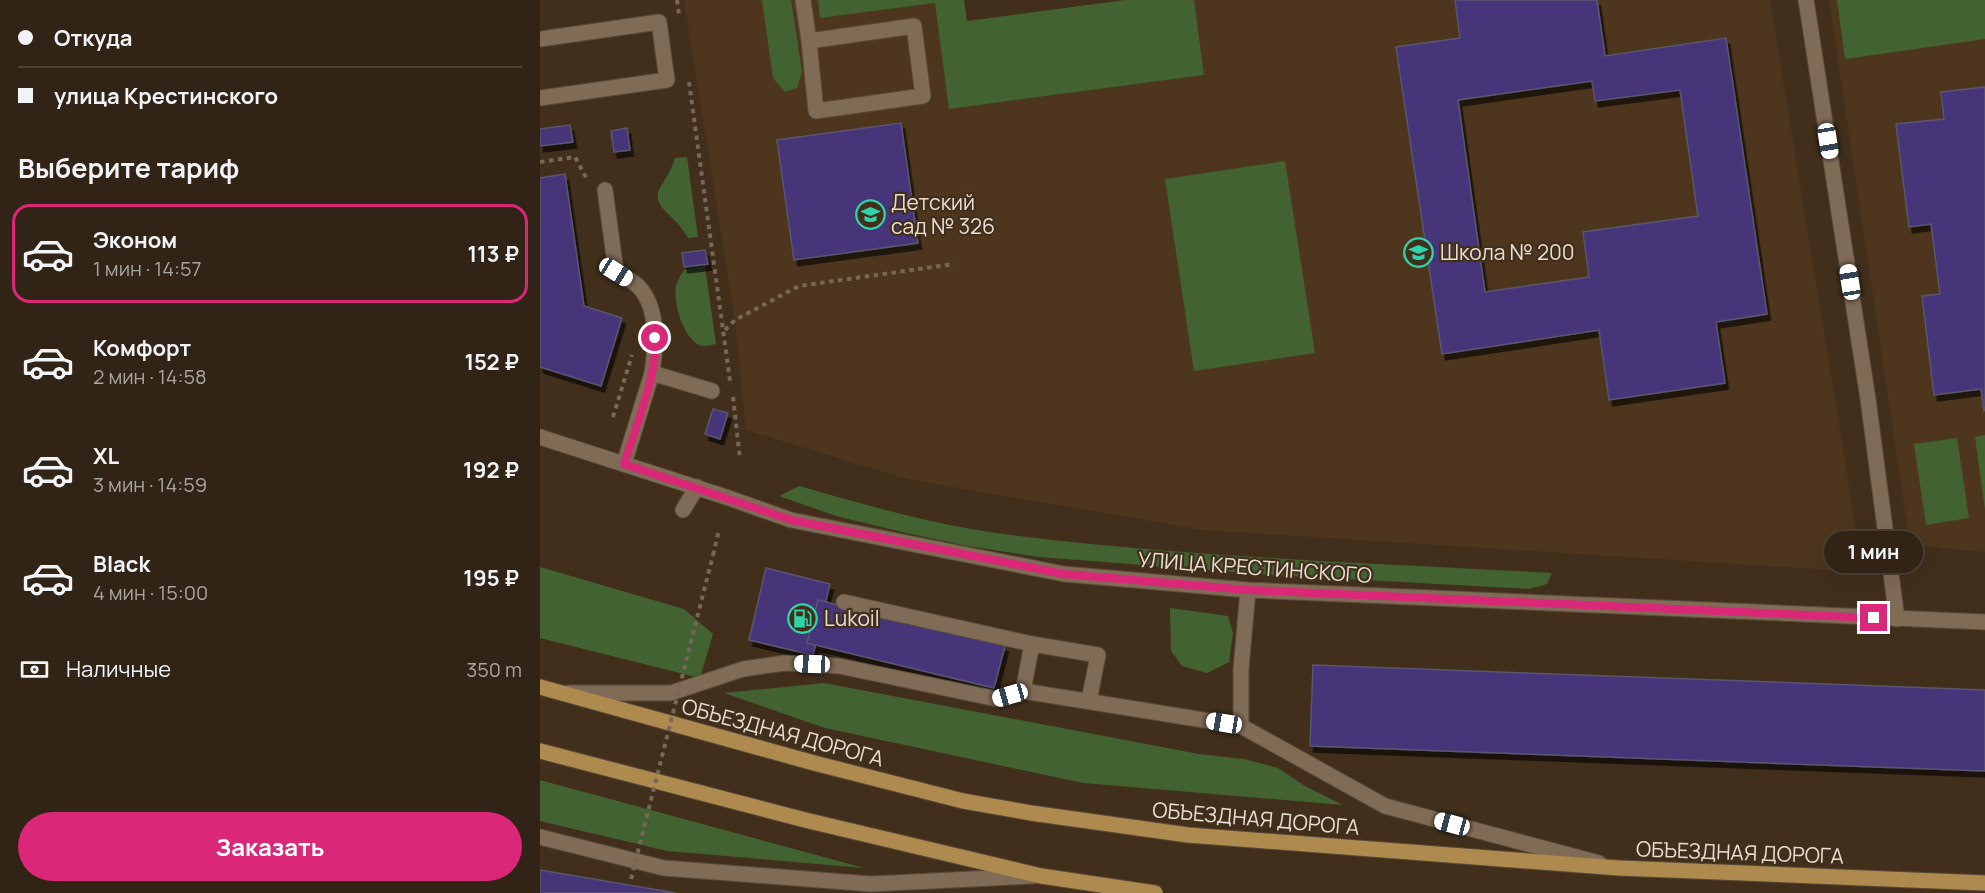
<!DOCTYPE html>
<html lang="ru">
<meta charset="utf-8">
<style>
:root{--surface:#312315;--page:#3d2f22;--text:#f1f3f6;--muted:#a8a4a0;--line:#4c4034;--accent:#db2777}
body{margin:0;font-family:Manrope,sans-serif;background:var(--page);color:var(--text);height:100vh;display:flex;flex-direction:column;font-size:22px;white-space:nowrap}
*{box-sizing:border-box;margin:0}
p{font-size:20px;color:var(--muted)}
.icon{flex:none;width:33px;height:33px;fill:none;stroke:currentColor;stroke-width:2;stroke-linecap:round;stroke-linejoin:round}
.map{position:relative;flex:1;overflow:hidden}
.side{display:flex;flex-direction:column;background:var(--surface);width:540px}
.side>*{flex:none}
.top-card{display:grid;align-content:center;height:132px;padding:0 18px;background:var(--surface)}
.end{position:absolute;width:27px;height:27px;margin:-14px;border:8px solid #db2777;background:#fff;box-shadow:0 0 0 3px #fff}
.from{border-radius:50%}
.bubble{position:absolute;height:42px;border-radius:21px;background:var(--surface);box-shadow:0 6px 24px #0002,0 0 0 2px var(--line);font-size:20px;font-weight:700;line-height:42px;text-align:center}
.car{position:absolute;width:18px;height:36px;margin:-18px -9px;border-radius:8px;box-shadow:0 0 4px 2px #0007;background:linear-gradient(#fff 24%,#345 0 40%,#fff 0 76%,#345 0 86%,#fff 0)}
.top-card b{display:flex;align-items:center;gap:21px;height:57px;font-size:22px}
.top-card b+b{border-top:2px solid var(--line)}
.top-card i{width:15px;height:15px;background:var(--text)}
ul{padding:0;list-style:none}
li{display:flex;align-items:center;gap:18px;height:99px;margin:0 12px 9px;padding:0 6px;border:3px solid transparent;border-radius:18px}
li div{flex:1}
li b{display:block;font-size:22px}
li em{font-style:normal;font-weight:700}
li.selected{border-color:var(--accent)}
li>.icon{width:54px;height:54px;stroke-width:1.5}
h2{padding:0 18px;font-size:27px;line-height:72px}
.pay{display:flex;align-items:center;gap:15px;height:66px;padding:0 18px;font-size:22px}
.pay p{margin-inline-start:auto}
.button{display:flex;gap:12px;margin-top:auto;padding:12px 18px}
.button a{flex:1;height:69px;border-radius:36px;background:var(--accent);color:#fff;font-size:24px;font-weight:700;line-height:69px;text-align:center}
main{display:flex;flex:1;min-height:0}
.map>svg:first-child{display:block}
</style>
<main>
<section class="side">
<div class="top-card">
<b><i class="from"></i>Откуда</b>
<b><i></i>улица Крестинского</b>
</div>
<h2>Выберите тариф</h2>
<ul>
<li class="selected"><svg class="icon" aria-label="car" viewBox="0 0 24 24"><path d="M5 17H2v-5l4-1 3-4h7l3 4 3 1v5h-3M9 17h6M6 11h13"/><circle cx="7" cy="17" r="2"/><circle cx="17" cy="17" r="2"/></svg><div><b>Эконом</b><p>1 мин · 14:57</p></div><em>113 ₽</em></li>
<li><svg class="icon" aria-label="car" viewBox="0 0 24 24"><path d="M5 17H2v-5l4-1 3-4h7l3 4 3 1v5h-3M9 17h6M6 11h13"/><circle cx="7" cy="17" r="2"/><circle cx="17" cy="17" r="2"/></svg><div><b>Комфорт</b><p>2 мин · 14:58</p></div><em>152 ₽</em></li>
<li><svg class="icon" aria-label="car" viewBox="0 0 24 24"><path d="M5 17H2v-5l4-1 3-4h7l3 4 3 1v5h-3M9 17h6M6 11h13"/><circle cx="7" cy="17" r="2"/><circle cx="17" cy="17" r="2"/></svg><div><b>XL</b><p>3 мин · 14:59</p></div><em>192 ₽</em></li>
<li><svg class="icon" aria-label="car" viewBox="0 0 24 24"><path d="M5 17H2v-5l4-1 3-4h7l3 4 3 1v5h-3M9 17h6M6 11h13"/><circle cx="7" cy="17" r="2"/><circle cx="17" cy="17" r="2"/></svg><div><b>Black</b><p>4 мин · 15:00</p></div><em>195 ₽</em></li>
</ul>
<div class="pay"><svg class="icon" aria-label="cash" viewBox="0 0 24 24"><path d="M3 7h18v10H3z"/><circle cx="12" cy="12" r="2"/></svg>Наличные<p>350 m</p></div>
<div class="button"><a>Заказать</a></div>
</section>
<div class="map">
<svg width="1445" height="893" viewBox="0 0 1445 893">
<defs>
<filter id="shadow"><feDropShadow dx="3.5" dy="6" stdDeviation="0" flood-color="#0009"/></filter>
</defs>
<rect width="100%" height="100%" fill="#412f1c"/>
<g fill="#4d361d">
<polygon points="144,0 278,0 281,18 395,3 410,109 664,75 654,0 1230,0 1323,572 663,530 367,479 206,430 195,320"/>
<polygon points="1289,0 1445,0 1445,552 1370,545"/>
</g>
<g fill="#436231">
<polygon points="222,0 251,0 262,72 257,88 245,92 233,78"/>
<polygon points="278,0 424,0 427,21 585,0 654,0 664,75 409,109 395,3 280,18"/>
<polygon points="1297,0 1445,0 1445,39 1305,59"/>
<path d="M147,157L158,237L148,238C145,233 141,227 137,223C128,213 112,203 120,188C127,176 131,171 135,158Z"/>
<polygon points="745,161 775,353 654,371 625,179"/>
<path d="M165,266L176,344C172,345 166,346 162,346C143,341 133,302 136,286C138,279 141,274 145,269Z"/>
<polygon points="1445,435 1445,510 1435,437"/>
<polygon points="1417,438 1429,518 1386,525 1374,444"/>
<path d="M259,486C316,502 373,519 431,529C497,540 564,545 630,551C757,561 884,566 1012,573L1007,584L989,589L972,588L732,575L499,557L428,546L366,533L296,516L239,496Z"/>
<polygon points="0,567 144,609 173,634 160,678 0,638"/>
<polygon points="630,608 688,616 693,633 689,662 667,673 642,666 631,651"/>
<polygon points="284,683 659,754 704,759 738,768 765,786 803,805 543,783 285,728 184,693"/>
<polygon points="0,780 324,868 127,851 0,821"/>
</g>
<g fill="#46357a" stroke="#59566f" stroke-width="1.5" fill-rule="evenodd" filter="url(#shadow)">
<path d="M915,0H1057L1065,56L1186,38L1227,314L1176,322L1185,383L1069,400L1059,330L902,354L856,47L920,38ZM1052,81L1055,101L1140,90L1158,216L1043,232L1049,277L945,292L918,100Z"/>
<polygon points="1445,87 1445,410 1444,411 1441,389 1394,395 1382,296 1400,294 1391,224 1369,227 1356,124 1404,119 1401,92"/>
<polygon points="361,123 378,243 254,260 237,140"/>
<polygon points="30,125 33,142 0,146 0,129"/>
<polygon points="87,128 90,150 74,152 71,131"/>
<polygon points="25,174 44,306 82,318 61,386 0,367 0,178"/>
<polygon points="165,250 168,264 144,267 142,253"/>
<polygon points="173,409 188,413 180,439 165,434"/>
<polygon points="226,568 290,584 273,655 209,640"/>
<polygon points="278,600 465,646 454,688 267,643"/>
<polygon points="773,665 1445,690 1445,771 770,746"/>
<polygon points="0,870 136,893 0,893"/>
</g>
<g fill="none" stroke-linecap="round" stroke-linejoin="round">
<defs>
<g id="service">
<polyline points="263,0 269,41 276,111 383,96 374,26 269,41"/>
<polyline points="1266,0 1328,399 1357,619"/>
<polyline points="0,39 119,22 127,80 0,98"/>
<path d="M65,190L76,271C84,276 93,281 99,287C119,309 116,346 112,373"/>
<polyline points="84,464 112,373 172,391"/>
<polyline points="143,510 157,487"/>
<polyline points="304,602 492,644"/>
<polyline points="483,691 492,644 558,655 549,701"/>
<polyline points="28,693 131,693 203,669 245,663 299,666 457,699 483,691 701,726 845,806 1059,863"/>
<polyline points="701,726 701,669 708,590"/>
</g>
<polyline id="minor" points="0,837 124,868 331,884 493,876"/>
<polyline id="tertiary" points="0,437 189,498 251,520 524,574 708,590 1445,622"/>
<g id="primary">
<polyline points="0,687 274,763 423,801 491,813 648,835 1079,868 1445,883"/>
<polyline points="0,751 265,820 501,876 615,893"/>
</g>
</defs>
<use href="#service" stroke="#594a39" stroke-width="17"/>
<use href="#minor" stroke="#594a39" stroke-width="17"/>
<use href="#tertiary" stroke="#594a39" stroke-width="17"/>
<use href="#primary" stroke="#594a39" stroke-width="17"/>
<g stroke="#766756" stroke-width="4" stroke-dasharray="4.5 4.5" stroke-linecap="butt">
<polyline points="137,0 139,15"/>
<polyline points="149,82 190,381"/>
<polyline points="0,162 35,157 48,181"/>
<polyline points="185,330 195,320 259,286 414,264"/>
<polyline points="193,397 200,459"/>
<polyline points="73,417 92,355"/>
<polyline points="173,555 179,530"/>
</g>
<use href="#service" stroke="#806b56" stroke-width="15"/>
<use href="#minor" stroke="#806b56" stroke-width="15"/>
<use href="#tertiary" stroke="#806b56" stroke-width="15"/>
<use href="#primary" stroke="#ae8a4f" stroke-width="15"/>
<polyline stroke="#766756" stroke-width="4" stroke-dasharray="4.5 4.5" stroke-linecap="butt" points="91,879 173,555"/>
</g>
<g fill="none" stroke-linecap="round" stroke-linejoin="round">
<path stroke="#db2777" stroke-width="8" d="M115,338C119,370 94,432 84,464L251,520L524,574L708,590L1334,618"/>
</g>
<defs>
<symbol id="school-ring" viewBox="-11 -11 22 22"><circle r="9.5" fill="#412f1c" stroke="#30d4aa" stroke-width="1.5"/><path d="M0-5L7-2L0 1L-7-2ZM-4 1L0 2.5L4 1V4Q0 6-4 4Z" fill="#30d4aa"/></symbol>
<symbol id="fuel-ring" viewBox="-11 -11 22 22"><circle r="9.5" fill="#412f1c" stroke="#30d4aa" stroke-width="1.5"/><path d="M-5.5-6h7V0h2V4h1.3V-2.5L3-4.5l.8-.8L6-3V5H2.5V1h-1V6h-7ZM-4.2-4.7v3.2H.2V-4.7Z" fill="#30d4aa"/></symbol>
</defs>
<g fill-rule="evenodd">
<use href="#school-ring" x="314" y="198" width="33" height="33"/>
<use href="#school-ring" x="862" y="236" width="33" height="33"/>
<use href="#fuel-ring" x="246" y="602" width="33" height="33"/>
</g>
<g text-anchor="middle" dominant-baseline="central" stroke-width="4.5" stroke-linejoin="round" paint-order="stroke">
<g font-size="21" fill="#e8ddd1" stroke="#412f1c" text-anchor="start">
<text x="351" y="202">Детский<tspan x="351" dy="24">сад № 326</tspan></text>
<text x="900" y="252">Школа № 200</text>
<text x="284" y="618">Lukoil</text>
</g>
<g font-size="21" fill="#e8ddd1" stroke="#412f1c">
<text transform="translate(715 567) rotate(4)">УЛИЦА КРЕСТИНСКОГО</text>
<text transform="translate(243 732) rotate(15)">ОБЪЕЗДНАЯ ДОРОГА</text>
<text transform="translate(716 818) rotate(5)">ОБЪЕЗДНАЯ ДОРОГА</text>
<text transform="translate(1200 852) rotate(2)">ОБЪЕЗДНАЯ ДОРОГА</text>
</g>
</g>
</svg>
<i class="end from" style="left:115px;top:338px"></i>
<i class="end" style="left:1334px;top:618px"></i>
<div class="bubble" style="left:1284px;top:531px;width:99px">1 мин</div>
<i class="car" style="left:1288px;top:141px;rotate:171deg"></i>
<i class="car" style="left:76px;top:272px;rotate:122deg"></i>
<i class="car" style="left:1310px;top:282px;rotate:351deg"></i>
<i class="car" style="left:272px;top:664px;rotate:272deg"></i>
<i class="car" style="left:470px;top:695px;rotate:254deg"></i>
<i class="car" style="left:684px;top:723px;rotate:279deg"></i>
<i class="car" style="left:912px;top:824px;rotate:285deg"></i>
</div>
</main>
